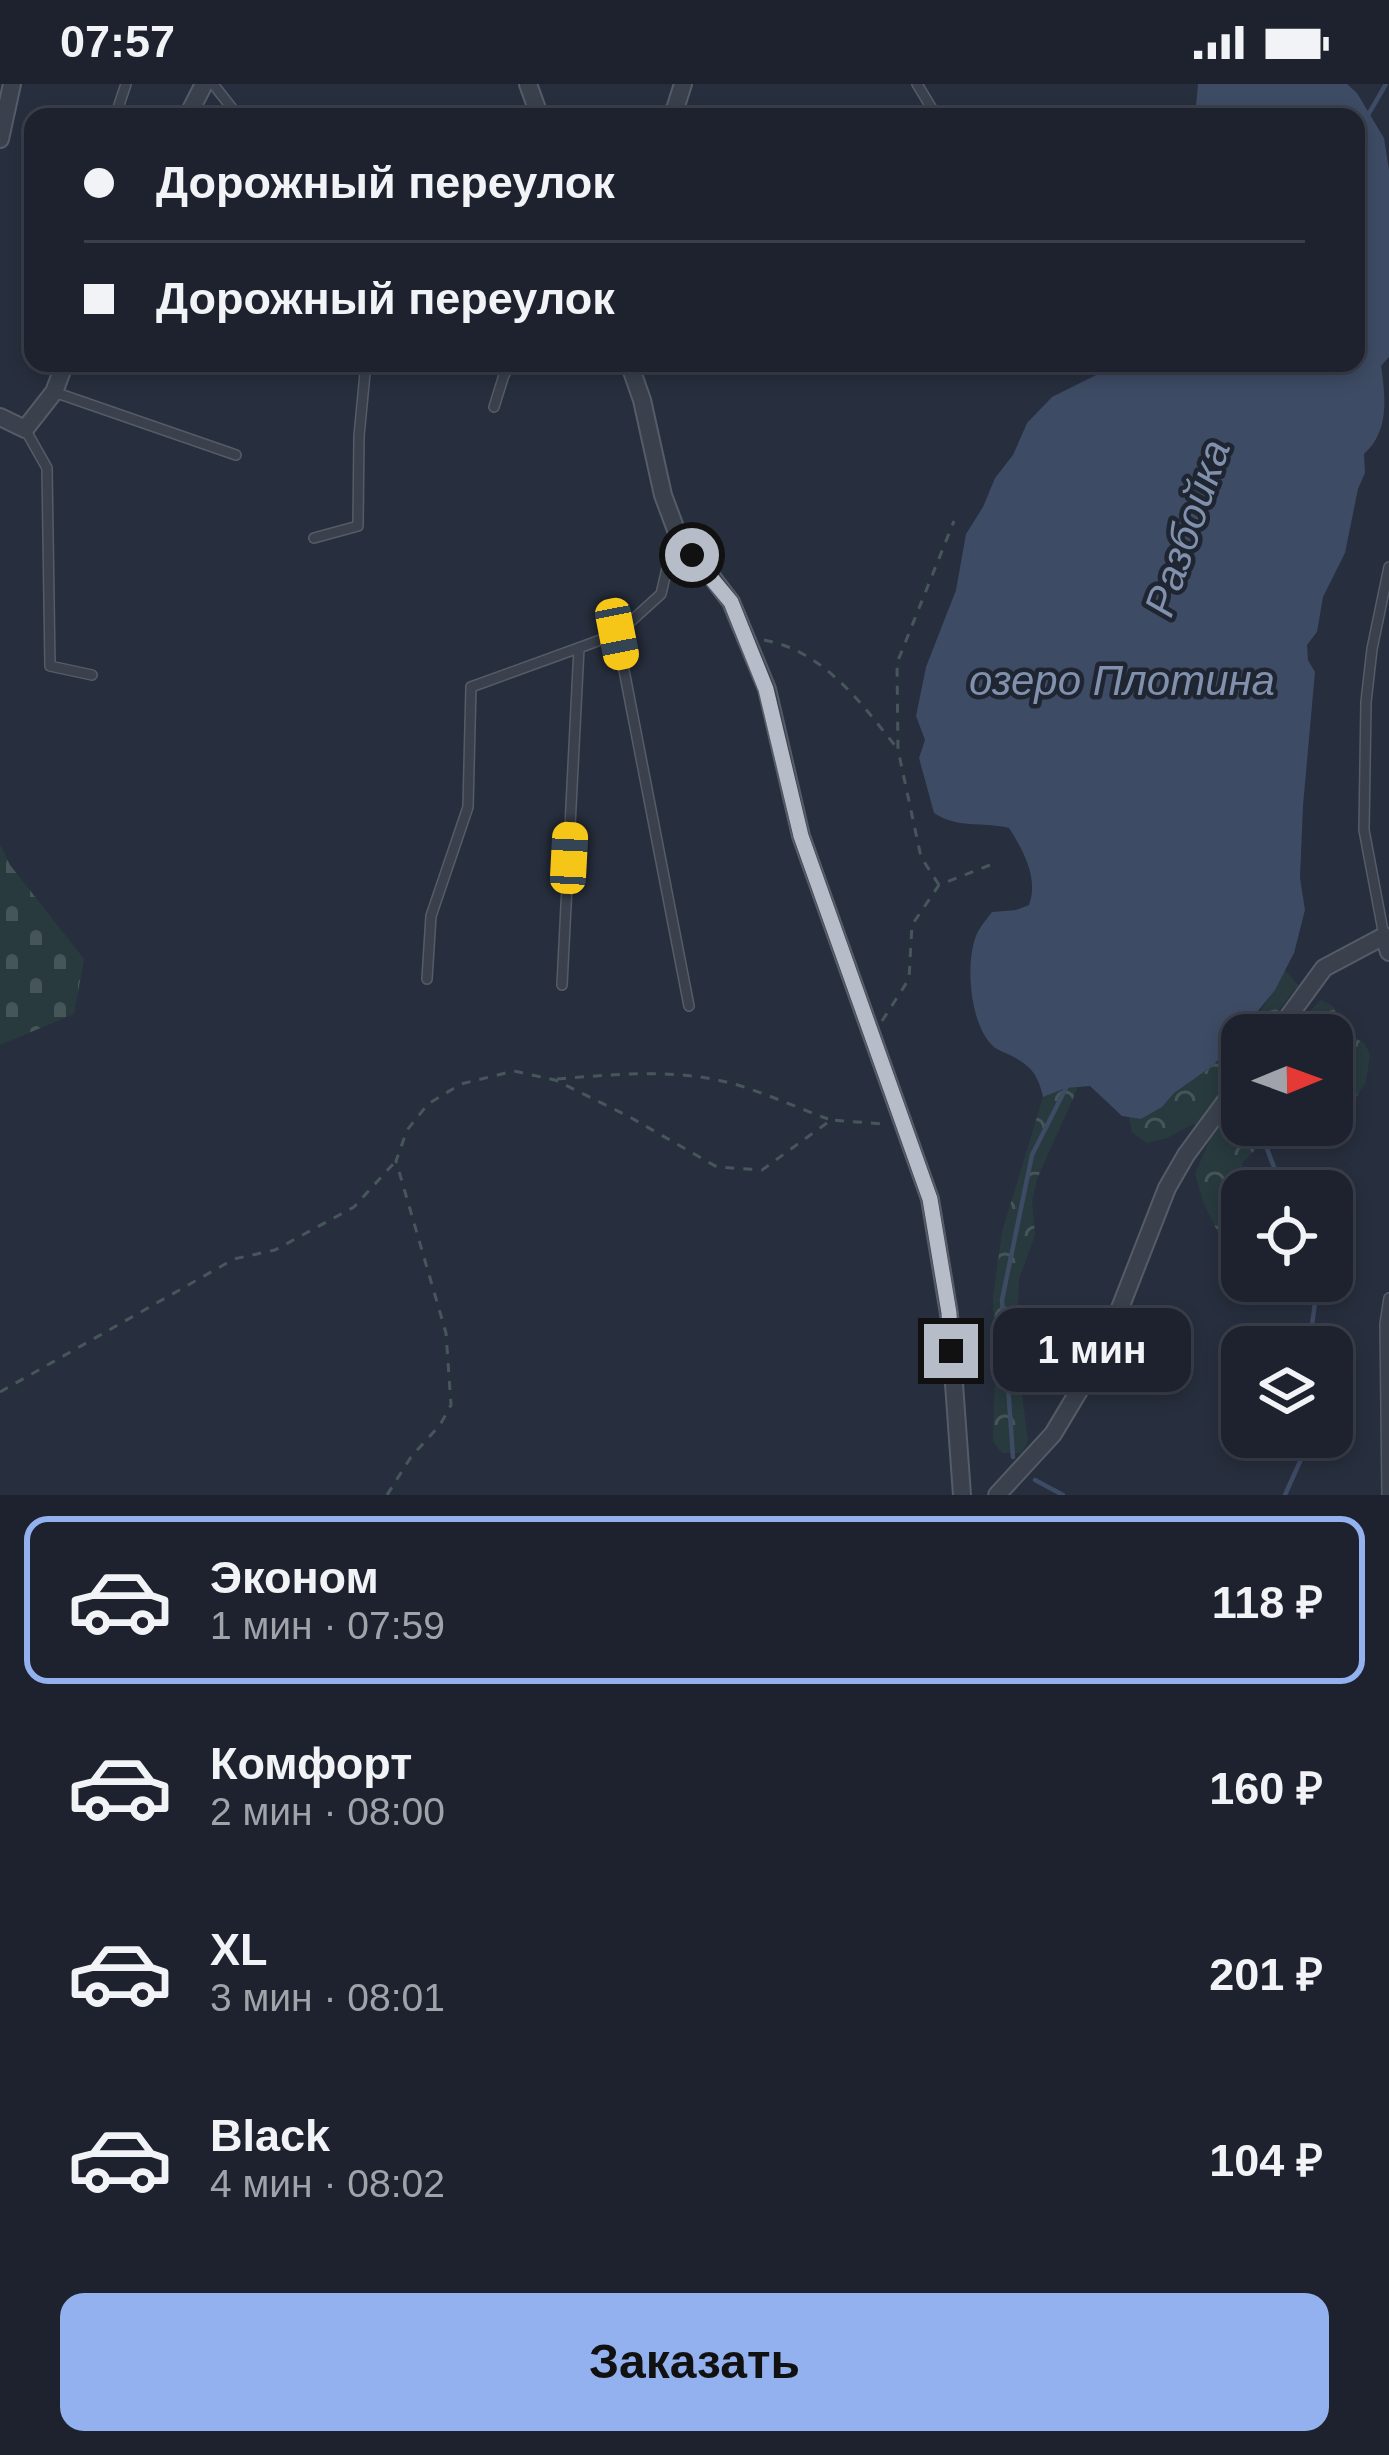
<!DOCTYPE html>
<html lang="ru">
<meta charset="utf-8">
<style>
:root{--surface:#1d222e;--page:#2a2f3a;--text:#f1f3f6;--muted:#a0a4aa;--line:#3b3f4a;--accent:#94b1ef}
body{margin:0;font-family:Arial,sans-serif;background:var(--page);color:var(--text);height:100vh;display:flex;flex-direction:column;font-size:45px;white-space:nowrap}
*{box-sizing:border-box;margin:0}
p{font-size:39px;color:var(--muted)}
.icon{flex:none;width:66px;height:66px;fill:none;stroke:currentColor;stroke-width:2;stroke-linecap:round;stroke-linejoin:round}
.map{position:relative;height:1411px;overflow:hidden}
.details{display:flex;flex-direction:column;background:var(--surface);flex:1}
.details>*{flex:none}
.banner{position:absolute;left:24px;top:24px;width:1341px;height:264px;border-radius:24px;box-shadow:0 6px 18px #0003,0 0 0 3px var(--line);display:grid;align-content:center;height:264px;padding:0 60px;background:var(--surface)}
.needle{width:78px;rotate:89deg}
.fabs{position:absolute;left:1221px;top:930px;display:grid;gap:24px}
.fabs a{display:grid;place-items:center;width:132px;height:132px;border-radius:24px;background:var(--surface);box-shadow:0 6px 18px #0003,0 0 0 3px var(--line);font-size:60px}
.end{position:absolute;width:54px;height:54px;margin:-27px;border:15px solid #b6bcc8;background:#111;box-shadow:0 0 0 6px #111}
.from{border-radius:50%}
.bubble{position:absolute;height:84px;border-radius:24px;background:var(--surface);box-shadow:0 6px 18px #0003,0 0 0 3px var(--line);font-size:39px;font-weight:800;line-height:84px;text-align:center}
.car{position:absolute;width:36px;height:72px;margin:-36px -18px;border-radius:15px;box-shadow:0 0 9px 3px #0007;background:linear-gradient(#f5c518 24%,#345 0 40%,#f5c518 0 76%,#345 0 86%,#f5c518 0)}
.banner b{display:flex;align-items:center;gap:42px;height:114px;font-size:45px}
.banner b+b{border-top:3px solid var(--line)}
.banner i{width:30px;height:30px;background:var(--text)}
ul{padding:21px 0 0;list-style:none}
li{display:flex;align-items:center;gap:36px;height:168px;margin:0 24px 18px;padding:0 36px;border:6px solid transparent;border-radius:24px}
li div{flex:1}
li b{display:block;font-size:45px}
li em{font-style:normal;font-weight:800}
li.selected{border-color:var(--accent)}
li>.icon{width:108px;height:108px;stroke-width:1.5}
.button{display:flex;gap:24px;margin-top:auto;padding:24px 60px}
.button a{flex:1;height:138px;border-radius:24px;background:var(--accent);color:#111;font-size:48px;font-weight:800;line-height:138px;text-align:center}
.status{display:flex;justify-content:space-between;align-items:center;height:84px;padding:0 60px;background:var(--surface);direction:ltr}
.status svg{height:33px;fill:currentColor}
.map>svg:first-child{display:block}
</style>
<div class="status"><b>07:57</b><svg viewBox="0 0 49 12"><path d="M0 12V9h3v3zM5 12V6h3v6zM10 12V3h3v9zM15 12V0h3v12zM26 1h20v11H26zM47 4h2v5h-2z"/></svg></div>
<div class="map">
<svg width="1389" height="1411" viewBox="0 0 1389 1411">
<defs>
<pattern id="forest-crowns" width="20" height="18" patternUnits="userSpaceOnUse" patternTransform="scale(3)"><rect width="20" height="18" fill="#283a3e"/><path d="M2 6a3 3 0 1 1 6 0M12 15a3 3 0 1 1 6 0" fill="none" stroke="#455558"/></pattern>
<pattern id="cemetery-stones" width="16" height="16" patternUnits="userSpaceOnUse" patternTransform="scale(3)"><rect width="16" height="16" fill="#283a3e"/><path d="M2 7V4a2 2 0 0 1 4 0v3zM10 15v-3a2 2 0 0 1 4 0v3z" fill="#455558"/></pattern>
</defs>
<rect width="100%" height="100%" fill="#272e3d"/>
<g fill="url(#forest-crowns)">
<path d="M1285,886L1298,901L1260,951H1242V1041H1277L1272,1049L1242,1079V1188L1225,1183L1222,1157L1204,1120L1195,1090L1214,1046L1193,1040L1167,1054L1147,1059L1132,1048L1129,1033C1152,1036 1160,1021 1176,1007C1189,997 1204,990 1216,979C1241,954 1270,917 1285,886Z"/>
<polygon points="1321,916 1333,922 1344,948 1364,959 1370,970 1366,998 1354,1016 1332,1020 1332,951 1287,951"/>
<polygon points="1078,1003 1037,1095 1032,1118 1035,1151 1019,1195 1016,1266 1028,1357 1022,1369 1002,1369 993,1357 995,1295 993,1214 1002,1148 1043,1013 1066,1004"/>
</g>
<polygon fill="url(#cemetery-stones)" points="0,760 10,781 84,875 74,930 0,961"/>
<path fill="#3d4b64" d="M1198,0H1347L1357,9L1384,54L1389,86V273L1381,282C1386,314 1389,348 1364,370L1365,389L1358,405L1345,469L1323,513L1317,548L1307,561L1308,576L1315,588L1303,722L1300,794L1305,826L1294,869L1275,906L1214,981L1174,1009L1162,1023L1141,1035L1122,1032L1090,1002L1066,1004L1043,1013C1038,990 1031,982 1010,971C1004,968 997,966 993,962C970,941 965,880 976,852C979,844 986,836 992,828L1016,826L1029,821C1039,794 1023,766 1009,744C980,737 958,745 934,729L919,674L925,656L916,632L926,583L956,506L966,450L983,423L995,394L1013,371L1027,339L1052,313L1120,279H1356V33H1195Z"/>
<g fill="none" stroke-linecap="round" stroke-linejoin="round">
<g stroke="#3d4b64" stroke-width="4.5">
<polyline points="1368,31 1386,0"/>
<polyline points="1258,1041 1283,1107"/>
<polyline points="1309,1263 1318,1197"/>
<polyline points="1013,1373 1002,1216 1032,1071 1068,1000"/>
<polyline points="1035,1396 1063,1411"/>
<polyline points="1285,1411 1311,1353"/>
</g>
<defs>
<g id="service">
<polyline points="213,0 239,33"/>
<polyline points="917,0 937,33"/>
<polyline points="115,33 126,0"/>
<polyline points="54,308 236,371"/>
<polyline points="494,323 504,291 512,279"/>
<polyline points="25,345 47,384 50,582 92,591"/>
<polyline points="676,446 661,510 617,550 689,922"/>
<polyline points="314,454 358,442 359,352 366,279"/>
<polyline points="1384,852 1364,746 1366,618 1372,565 1389,483"/>
<polyline points="427,895 431,832 468,723 471,603 617,550"/>
<polyline points="562,901 579,564"/>
<polyline points="1387,1411 1385,1240 1389,1214"/>
</g>
<g id="minor">
<polyline points="528,0 540,33"/>
<polyline points="187,33 204,0"/>
<polyline points="668,33 675,25 683,0"/>
<polyline points="0,55 12,0"/>
<polyline points="629,279 642,316 663,411 676,446 731,518 767,605 801,752 930,1115 949,1230 962,1411"/>
<polyline points="0,333 25,345 54,308 65,279"/>
<polyline points="1275,951 1324,884 1384,852 1389,868"/>
<polyline points="997,1411 1053,1350 1104,1265 1167,1104 1186,1071 1242,995"/>
</g>
</defs>
<use href="#service" stroke="#555c68" stroke-width="12"/>
<use href="#minor" stroke="#555c68" stroke-width="20"/>
<g stroke="#46575b" stroke-width="3" stroke-dasharray="9 9" stroke-linecap="butt">
<path d="M764,556C824,567 861,619 897,664"/>
<polyline points="939,801 921,773 898,666 897,579 954,437"/>
<polyline points="882,937 909,895 912,841 939,801 990,781"/>
<path d="M557,995C621,990 685,983 747,1004C774,1013 801,1025 828,1035"/>
<polyline points="0,1308 234,1175 275,1166 354,1123 394,1079"/>
<polyline points="387,1411 411,1373 440,1341 451,1321 446,1249 396,1077 407,1046 428,1020 461,1000 514,987 555,996 628,1032 717,1083 762,1086 831,1036 884,1040"/>
</g>
<use href="#service" stroke="#3a414d" stroke-width="9"/>
<use href="#minor" stroke="#3a414d" stroke-width="16"/>
</g>
<g fill="none" stroke-linecap="round" stroke-linejoin="round">
<polyline stroke="#b6bcc8" stroke-width="15" points="692,471 731,518 766,605 801,752 930,1115 949,1229 951,1267"/>
</g>
<g text-anchor="middle" dominant-baseline="central" stroke-width="9" stroke-linejoin="round" paint-order="stroke">
<g font-size="42" font-style="italic" fill="#8090ad" stroke="#1f2632">
<text transform="translate(1187 444) rotate(-71)">Разбойка</text>
<text x="1122" y="596">озеро Плотина</text>
</g>
</g>
</svg>
<div class="fabs">
<a><svg class="needle" viewBox="-14 -14 28 28"><path d="M0-13l5 13h-10z" fill="#e53935"/><path d="M0 13l5-13h-10z" fill="#a0a4aa"/></svg></a>
<a><svg class="icon" aria-label="locate" viewBox="0 0 24 24"><circle cx="12" cy="12" r="6"/><path d="M12 2v4M12 18v4M2 12h4M18 12h4"/></svg></a>
<a><svg class="icon" aria-label="layers" viewBox="0 0 24 24"><path d="M12 4l9 5-9 5-9-5zM3 14l9 5 9-5"/></svg></a>
</div>
<i class="end from" style="left:692px;top:471px"></i>
<i class="end" style="left:951px;top:1267px"></i>
<div class="bubble" style="left:993px;top:1224px;width:198px">1 мин</div>
<i class="car" style="left:617px;top:550px;rotate:169deg"></i>
<i class="car" style="left:569px;top:774px;rotate:3deg"></i>
<div class="banner">
<b><i class="from"></i>Дорожный переулок</b>
<b><i></i>Дорожный переулок</b>
</div>
</div>
<section class="details">
<ul>
<li class="selected"><svg class="icon" aria-label="car" viewBox="0 0 24 24"><path d="M5 17H2v-5l4-1 3-4h7l3 4 3 1v5h-3M9 17h6M6 11h13"/><circle cx="7" cy="17" r="2"/><circle cx="17" cy="17" r="2"/></svg><div><b>Эконом</b><p>1 мин · 07:59</p></div><em>118 ₽</em></li>
<li><svg class="icon" aria-label="car" viewBox="0 0 24 24"><path d="M5 17H2v-5l4-1 3-4h7l3 4 3 1v5h-3M9 17h6M6 11h13"/><circle cx="7" cy="17" r="2"/><circle cx="17" cy="17" r="2"/></svg><div><b>Комфорт</b><p>2 мин · 08:00</p></div><em>160 ₽</em></li>
<li><svg class="icon" aria-label="car" viewBox="0 0 24 24"><path d="M5 17H2v-5l4-1 3-4h7l3 4 3 1v5h-3M9 17h6M6 11h13"/><circle cx="7" cy="17" r="2"/><circle cx="17" cy="17" r="2"/></svg><div><b>XL</b><p>3 мин · 08:01</p></div><em>201 ₽</em></li>
<li><svg class="icon" aria-label="car" viewBox="0 0 24 24"><path d="M5 17H2v-5l4-1 3-4h7l3 4 3 1v5h-3M9 17h6M6 11h13"/><circle cx="7" cy="17" r="2"/><circle cx="17" cy="17" r="2"/></svg><div><b>Black</b><p>4 мин · 08:02</p></div><em>104 ₽</em></li>
</ul>
<div class="button"><a>Заказать</a></div>
</section>
